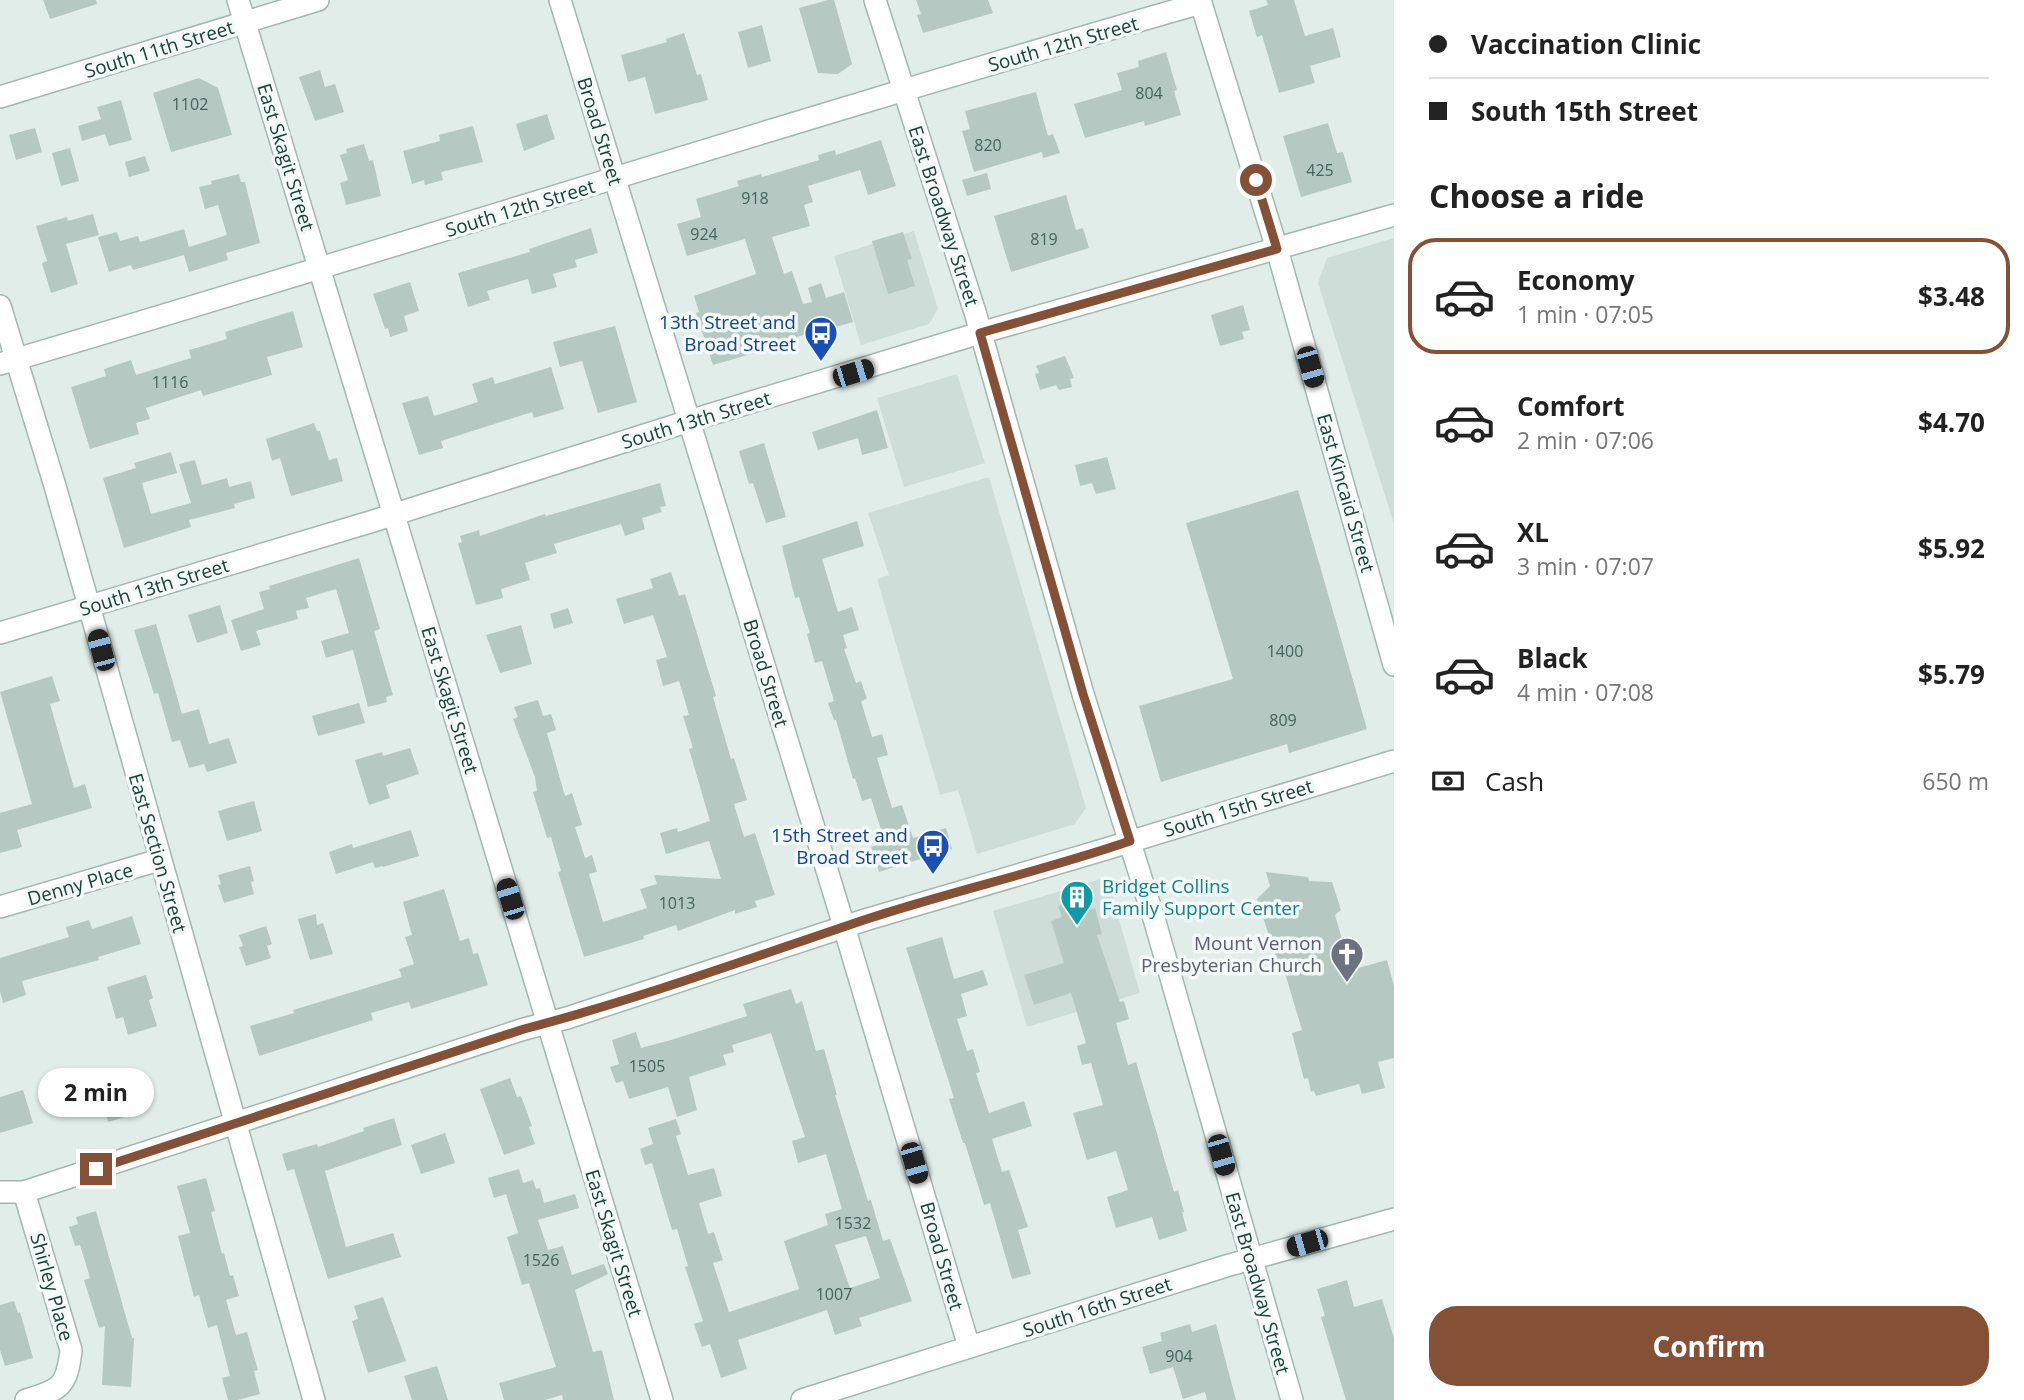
<!DOCTYPE html>
<meta charset="utf-8">
<style>
:root{--surface:#fff;--page:#f2f2f2;--text:#222;--muted:#767676;--line:#e0e0e0;--accent:#855136}
body{margin:0;font-family:"Open Sans",sans-serif;background:var(--page);color:var(--text);height:100vh;display:flex;flex-direction:column;font-size:26px;white-space:nowrap}
*{box-sizing:border-box;margin:0}
p{font-size:23px;color:var(--muted)}
.icon{flex:none;width:38px;height:38px;fill:none;stroke:currentColor;stroke-width:2;stroke-linecap:round;stroke-linejoin:round}
.map{position:relative;flex:1;overflow:hidden}
.drawer{display:flex;flex-direction:column;background:var(--surface);width:630px}
.drawer>*{flex:none}
.top-card{display:grid;align-content:center;height:154px;padding:0 35px;background:var(--surface)}
.end{position:absolute;width:32px;height:32px;margin:-16px;border:9px solid #855136;background:#fff;box-shadow:0 0 0 4px #fff}
.from{border-radius:50%}
.bubble{position:absolute;height:49px;border-radius:24px;background:var(--surface);box-shadow:0 2px 5px #0004;font-size:23px;font-weight:700;line-height:49px;text-align:center}
.car{position:absolute;width:21px;height:42px;margin:-21px -10px;border-radius:9px;box-shadow:0 0 5px 2px #0007;background:linear-gradient(#222 24%,#8ab4d8 0 40%,#222 0 76%,#8ab4d8 0 86%,#222 0)}
.top-card b{display:flex;align-items:center;gap:24px;height:66px;font-size:26px}
.top-card b+b{border-top:2px solid var(--line)}
.top-card i{width:18px;height:18px;background:var(--text)}
ul{padding:0;list-style:none}
li{display:flex;align-items:center;gap:21px;height:116px;margin:0 14px 10px;padding:0 21px;border:4px solid transparent;border-radius:28px}
li div{flex:1}
li b{display:block;font-size:26px}
li em{font-style:normal;font-weight:700}
li.active{border-color:var(--accent)}
li>.icon{width:63px;height:63px;stroke-width:1.5}
h2{padding:0 35px;font-size:32px;line-height:84px}
.pay{display:flex;align-items:center;gap:18px;height:77px;padding:0 35px;font-size:26px}
.pay p{margin-inline-start:auto}
.button{display:flex;gap:14px;margin-top:auto;padding:14px 35px}
.button a{flex:1;height:80px;border-radius:28px;background:var(--accent);color:#fff;font-size:28px;font-weight:700;line-height:80px;text-align:center}
main{display:flex;flex:1;min-height:0}
.map>svg:first-child{display:block}
</style>
<main>
<div class="map">
<svg width="1394" height="1400" viewBox="0 0 1394 1400">
<rect width="100%" height="100%" fill="#e1ede9"/>
<g fill="#cfddd8">
<polygon points="914,231 938,309 929,324 861,345 834,256"/>
<polygon points="1394,238 1394,524 1318,283 1327,258"/>
<polygon points="957,374 985,463 904,487 877,398"/>
<polygon points="989,477 1086,808 1075,824 977,854 958,790 940,795 877,579 889,575 868,513"/>
<polygon points="1107,877 1140,993 1027,1027 993,911"/>
</g>
<g fill="#b6c8c2" fill-rule="evenodd">
<polygon points="43,0 96,0 97,4 50,19"/>
<polygon points="828,0 834,0 852,64 838,74 818,73 799,8"/>
<polygon points="916,0 988,0 993,13 923,33 917,15 921,14"/>
<polygon points="1266,0 1294,0 1305,36 1333,28 1341,57 1310,66 1315,83 1279,93 1262,35 1257,37 1249,11 1268,5"/>
<polygon points="762,25 771,61 748,68 738,32"/>
<polygon points="684,33 697,75 701,74 708,100 655,114 645,77 628,82 621,55 667,42 666,39"/>
<polygon points="1166,52 1177,90 1174,91 1181,115 1145,126 1144,121 1085,138 1074,104 1122,90 1117,73 1139,67 1138,61"/>
<polygon points="320,70 325,87 335,84 344,112 315,121 299,77"/>
<polygon points="199,78 218,88 232,135 171,152 153,93"/>
<polygon points="1036,92 1048,136 1053,134 1060,153 1043,158 1042,152 974,172 962,131 970,129 965,111"/>
<polygon points="121,100 132,140 109,146 105,134 82,141 78,126 101,119 97,107"/>
<polygon points="547,114 555,139 524,151 516,124"/>
<polygon points="1328,123 1337,153 1343,152 1352,182 1301,197 1283,136"/>
<polygon points="473,126 483,162 441,172 443,180 425,185 424,180 412,184 403,151 440,141 439,135"/>
<polygon points="35,128 42,152 16,160 9,135"/>
<polygon points="881,140 896,186 868,195 860,170 808,186 813,202 804,205 810,226 772,237 784,274 792,271 803,304 812,302 808,288 821,283 826,298 844,292 853,322 835,327 837,335 822,339 820,330 774,344 775,347 713,365 696,313 699,312 694,296 756,274 745,239 687,256 677,224 701,217 696,199 739,186 737,181 761,174 762,177 819,160 818,155 835,150 836,155"/>
<polygon points="364,144 369,161 373,160 381,196 346,205 340,183 348,180 340,155 347,153 346,149"/>
<polygon points="70,148 79,181 61,186 52,153"/>
<polygon points="145,156 150,171 129,177 125,162"/>
<polygon points="987,173 991,189 967,196 962,180"/>
<polygon points="239,174 241,182 245,182 260,243 226,253 228,260 189,272 184,255 133,270 131,265 109,272 98,237 117,232 120,241 138,236 140,242 184,229 189,247 227,235 218,205 205,209 199,187 212,184 211,181"/>
<polygon points="1066,195 1076,230 1083,228 1089,248 1011,272 994,216"/>
<polygon points="93,214 99,235 66,244 78,284 51,293 42,263 47,261 36,226 67,217 68,221"/>
<polygon points="591,228 598,253 575,260 577,267 553,274 557,287 532,294 528,279 487,291 490,300 468,307 458,273 530,252 529,249"/>
<polygon points="903,232 912,259 907,260 915,286 888,294 872,241"/>
<polygon points="410,282 419,311 404,316 408,331 390,337 388,328 385,329 373,294"/>
<polygon points="1243,305 1250,330 1242,332 1244,339 1220,346 1211,315"/>
<polygon points="293,311 303,347 267,357 272,375 203,396 201,390 146,408 150,419 136,423 139,434 90,449 71,387 106,376 104,369 131,360 136,375 191,358 189,350 227,339 225,332"/>
<polygon points="615,326 637,402 598,413 582,361 560,367 553,342"/>
<polygon points="1065,356 1074,378 1070,379 1072,387 1059,390 1056,385 1040,390 1035,374 1039,373 1036,366"/>
<polygon points="551,367 564,409 534,418 532,412 441,441 443,448 419,455 402,403 428,396 434,416 478,402 472,384 493,377 495,384"/>
<polygon points="877,410 888,448 862,455 858,438 818,450 812,432"/>
<polygon points="314,423 317,431 320,431 329,460 337,458 343,481 291,496 280,458 272,461 266,439"/>
<polygon points="764,443 786,517 766,523 753,483 749,484 739,451"/>
<polygon points="171,452 177,473 142,483 151,514 191,503 179,464 195,460 202,485 227,478 229,487 251,481 255,498 234,504 235,508 189,520 191,527 124,548 103,478 136,468 134,463"/>
<polygon points="1107,457 1116,489 1096,494 1092,483 1080,486 1075,465"/>
<polygon points="660,483 666,506 660,507 662,512 642,518 645,529 625,536 621,524 554,544 557,553 525,563 530,580 501,589 503,598 476,605 458,543 462,542 460,536 479,530 480,536 545,514 546,516"/>
<polygon points="1298,490 1367,729 1289,753 1287,744 1161,782 1139,706 1233,679 1186,523"/>
<polygon points="857,521 864,546 822,559 838,612 852,607 859,630 843,635 847,648 844,649 856,683 861,681 867,699 861,701 872,737 882,734 888,755 877,758 892,808 902,805 913,838 946,828 952,849 879,872 871,847 885,842 871,798 862,801 855,778 853,779 836,720 834,720 828,703 834,701 822,661 815,663 807,634 810,633 799,597 795,598 782,546"/>
<polygon points="359,558 380,629 374,631 393,695 386,697 387,702 368,707 353,650 326,658 321,641 349,633 336,589 306,598 309,608 296,611 298,619 256,631 261,645 241,651 231,620 264,609 259,592 270,589 269,586"/>
<polygon points="671,572 679,596 685,594 716,696 713,697 731,759 734,758 747,800 734,804 744,837 755,833 775,895 755,901 757,907 735,914 735,910 678,931 676,925 643,936 644,939 584,957 558,872 561,871 551,837 547,838 533,792 537,791 535,777 513,719 518,717 514,707 538,700 543,716 551,714 556,730 547,733 565,796 572,793 582,825 575,827 585,858 592,855 597,872 589,874 603,922 647,908 640,889 657,884 654,875 721,879 709,841 666,854 660,833 677,828 678,832 710,821 689,749 693,748 683,716 689,715 679,681 663,686 656,660 667,657 653,615 624,624 616,599 653,588 650,579"/>
<polygon points="220,605 228,633 197,643 188,615"/>
<polygon points="568,608 573,623 554,629 550,614"/>
<polygon points="156,624 182,714 199,709 209,744 229,738 237,763 207,772 204,764 189,768 180,740 172,742 158,693 154,694 134,630"/>
<polygon points="521,625 532,664 500,673 486,635"/>
<polygon points="52,676 60,701 50,704 74,788 85,784 92,808 17,830 22,847 0,853 0,813 32,804 0,692"/>
<polygon points="359,703 365,723 318,736 312,716"/>
<polygon points="410,748 419,774 386,785 390,798 369,805 355,760 382,752 383,756"/>
<polygon points="254,801 262,831 227,841 218,811"/>
<polygon points="411,830 419,856 383,867 383,866 375,868 373,862 336,874 329,852 352,844 353,848"/>
<polygon points="250,866 254,881 251,882 254,894 224,903 218,885 221,884 218,875"/>
<polygon points="1266,872 1308,877 1309,881 1332,882 1341,910 1335,915 1351,970 1387,960 1394,986 1394,1058 1378,1062 1385,1088 1362,1094 1359,1084 1316,1096 1314,1091 1311,1092 1308,1078 1304,1079 1292,1033 1302,1030 1282,963 1278,963 1257,899 1270,886"/>
<polygon points="444,889 460,941 469,938 473,954 478,953 488,985 411,1009 409,1002 371,1013 373,1020 259,1056 250,1026 294,1013 293,1010 402,977 399,969 414,964 405,937 412,935 403,902"/>
<polygon points="1083,898 1087,910 1095,908 1102,934 1097,935 1120,1002 1124,1001 1129,1019 1116,1023 1128,1065 1136,1062 1174,1192 1178,1190 1184,1212 1182,1212 1187,1231 1159,1240 1152,1217 1116,1228 1107,1197 1128,1190 1116,1151 1087,1160 1073,1113 1103,1105 1091,1063 1082,1065 1077,1046 1086,1043 1071,993 1034,1005 1024,975 1064,963 1051,921 1062,917 1058,906"/>
<polygon points="316,914 317,925 323,923 333,954 310,960 298,919"/>
<polygon points="132,916 141,944 98,957 99,960 22,981 26,995 3,1003 0,991 0,958 69,937 66,927 89,920 92,929"/>
<polygon points="266,926 272,944 267,946 271,958 246,966 239,947 243,946 239,935"/>
<polygon points="942,937 954,979 983,970 988,985 961,994 967,1016 957,1019 967,1051 973,1049 980,1072 976,1073 989,1113 1024,1101 1032,1126 992,1139 1002,1172 1009,1170 1028,1227 1018,1230 1031,1274 1012,1279 990,1203 984,1205 965,1143 963,1143 949,1099 954,1098 906,948"/>
<polygon points="146,975 153,998 149,1000 157,1026 128,1035 123,1017 116,1019 107,987"/>
<path d="M791,989L796,1004L802,1001L816,1051L824,1049L837,1095H835L868,1201L871,1200L883,1241L890,1239L912,1301L859,1318L862,1326L835,1335L827,1310L738,1340L747,1369L721,1378L710,1344L702,1347L694,1324L703,1321L685,1267L688,1266L677,1229L672,1230L652,1163L645,1165L640,1149L653,1144L648,1128L676,1119L681,1134L676,1136L688,1175L714,1168L722,1196L699,1203L708,1234L714,1232L723,1260L713,1263L729,1312L799,1289L784,1241L828,1225L825,1214L842,1209L826,1154L798,1163L792,1141L805,1137L771,1033L732,1045L734,1052L723,1055L726,1065L689,1077L697,1110L677,1117L668,1087L629,1099L623,1081L616,1083L610,1067L619,1064L612,1040L636,1032L641,1048L671,1040L747,1016L743,1004ZM866,1236L880,1278L850,1288L835,1245Z"/>
<polygon points="130,1073 135,1088 140,1086 146,1106 137,1109 138,1113 108,1122 96,1083"/>
<polygon points="510,1078 517,1097 521,1096 532,1126 529,1127 535,1144 504,1155 480,1089"/>
<polygon points="23,1090 33,1123 0,1133 0,1097"/>
<polygon points="394,1118 402,1145 325,1171 346,1247 393,1233 401,1257 328,1279 294,1169 287,1171 282,1154 317,1144 318,1147 364,1131 363,1128"/>
<polygon points="445,1133 455,1163 421,1174 411,1145"/>
<polygon points="519,1169 523,1183 533,1180 536,1189 540,1188 544,1203 575,1194 579,1208 538,1220 548,1250 563,1246 572,1275 604,1264 608,1274 575,1290 593,1352 602,1350 614,1400 563,1400 562,1395 545,1400 504,1400 499,1383 556,1367 529,1283 522,1285 507,1237 518,1233 506,1194 494,1198 488,1178"/>
<polygon points="206,1178 215,1211 211,1212 222,1254 224,1253 230,1276 233,1275 239,1296 226,1300 236,1335 247,1332 258,1370 254,1371 260,1394 238,1400 228,1400 222,1378 230,1376 217,1325 208,1328 199,1295 194,1297 178,1236 190,1233 177,1186"/>
<polygon points="96,1211 132,1338 134,1338 131,1387 102,1385 105,1326 99,1328 84,1280 90,1278 80,1245 75,1246 69,1227 78,1224 76,1217"/>
<polygon points="1347,1280 1354,1307 1382,1299 1394,1338 1394,1400 1346,1400 1321,1317 1325,1316 1317,1289"/>
<polygon points="383,1297 406,1361 368,1373 352,1321 358,1319 354,1306"/>
<polygon points="14,1301 18,1313 20,1312 33,1358 5,1366 0,1350 0,1305"/>
<polygon points="1190,1324 1192,1332 1216,1324 1236,1400 1207,1400 1205,1392 1183,1399 1173,1367 1150,1374 1142,1347 1162,1341 1160,1333"/>
<polygon points="437,1366 448,1400 412,1400 404,1376"/>
</g>
<g fill="none" stroke-linecap="round" stroke-linejoin="round">
<defs>
<g id="minor">
<polyline points="238,0 662,1400"/>
<polyline points="560,0 837,903 969,1347"/>
<polyline points="875,0 975,312 1083,694 1155,922 1292,1400"/>
<polyline points="1200,0 1277,249 1394,665"/>
<polyline points="0,97 318,0"/>
<polyline points="0,306 55,486 314,1400"/>
<path d="M0,364C401,246 799,118 1201,3"/>
<polyline points="0,633 370,522 689,421 980,333 1394,215"/>
<polyline points="0,907 159,860"/>
<polyline points="0,1192 24,1192 524,1029 567,1018 865,920 1106,849 1394,761"/>
<path d="M24,1192L71,1350C67,1386 61,1390 26,1400"/>
<polyline points="802,1400 1226,1266 1394,1219"/>
</g>
</defs>
<use href="#minor" stroke="#a3b6b1" stroke-width="24"/>
<use href="#minor" stroke="#fff" stroke-width="21"/>
</g>
<g fill="none" stroke-linecap="round" stroke-linejoin="round">
<path stroke="#855136" stroke-width="9" d="M96,1169L524,1029C639,999 751,958 864,920C952,891 1043,871 1130,841L1083,694L980,333L1277,249L1256,180"/>
</g>
<defs>
<symbol id="bus-pin" viewBox="-11 -11 22 30"><path d="M0 17L-7.5 6A9.5 9.5 0 1 1 7.5 6Z" fill="#1a4fb4" stroke="#f2f9f6"/><path d="M-5-6H5V4H4V6H2V4H-2V6H-4V4H-5ZM-3.5-4V0h7V-4ZM-3.5 1.2v1.5H-2V1.2ZM2 1.2v1.5H3.5V1.2Z" fill="#fff"/></symbol>
<symbol id="building-pin" viewBox="-11 -11 22 30"><path d="M0 17L-7.5 6A9.5 9.5 0 1 1 7.5 6Z" fill="#0f9aa8" stroke="#f2f9f6"/><path d="M-4-6H4V6H1V3H-1V6H-4ZM-2.5-4.3h1.7v1.8h-1.7ZM.8-4.3h1.7v1.8H.8ZM-2.5-1h1.7V.8h-1.7ZM.8-1h1.7V.8H.8Z" fill="#fff"/></symbol>
<symbol id="church-pin" viewBox="-11 -11 22 30"><path d="M0 17L-7.5 6A9.5 9.5 0 1 1 7.5 6Z" fill="#6b7280" stroke="#f2f9f6"/><path d="M-1.2-6h2.4v3.5h3.3v2.4h-3.3V6h-2.4V-.1h-3.3v-2.4h3.3Z" fill="#fff"/></symbol>
</defs>
<g fill-rule="evenodd">
<use href="#bus-pin" x="802" y="314" width="38" height="52"/>
<use href="#bus-pin" x="914" y="827" width="38" height="52"/>
<use href="#building-pin" x="1058" y="878" width="38" height="52"/>
<use href="#church-pin" x="1328" y="935" width="38" height="52"/>
</g>
<g text-anchor="middle" dominant-baseline="central" stroke-width="7" stroke-linejoin="round" paint-order="stroke">
<g font-size="16" fill="#46625c">
<text x="1149" y="93">804</text>
<text x="190" y="104">1102</text>
<text x="988" y="145">820</text>
<text x="1320" y="170">425</text>
<text x="755" y="198">918</text>
<text x="704" y="234">924</text>
<text x="1044" y="239">819</text>
<text x="170" y="382">1116</text>
<text x="1285" y="651">1400</text>
<text x="1283" y="720">809</text>
<text x="677" y="903">1013</text>
<text x="647" y="1066">1505</text>
<text x="853" y="1223">1532</text>
<text x="541" y="1260">1526</text>
<text x="834" y="1294">1007</text>
<text x="1179" y="1356">904</text>
</g>
<g font-size="19" fill="#20403a" stroke="#f2f9f6">
<text transform="translate(1063 44) rotate(-16)">South 12th Street</text>
<text transform="translate(159 49) rotate(-17)">South 11th Street</text>
<text transform="translate(600 131) rotate(73)">Broad Street</text>
<text transform="translate(286 157) rotate(73)">East Skagit Street</text>
<text transform="translate(520 208) rotate(-17)">South 12th Street</text>
<text transform="translate(944 216) rotate(72)">East Broadway Street</text>
<text transform="translate(696 420) rotate(-17)">South 13th Street</text>
<text transform="translate(1346 493) rotate(74)">East Kincaid Street</text>
<text transform="translate(154 587) rotate(-17)">South 13th Street</text>
<text transform="translate(766 673) rotate(73)">Broad Street</text>
<text transform="translate(450 700) rotate(73)">East Skagit Street</text>
<text transform="translate(1238 808) rotate(-17)">South 15th Street</text>
<text transform="translate(158 853) rotate(74)">East Section Street</text>
<text transform="translate(80 884) rotate(-16)">Denny Place</text>
<text transform="translate(614 1243) rotate(73)">East Skagit Street</text>
<text transform="translate(942 1256) rotate(74)">Broad Street</text>
<text transform="translate(1258 1283) rotate(74)">East Broadway Street</text>
<text transform="translate(52 1287) rotate(74)">Shirley Place</text>
<text transform="translate(1097 1307) rotate(-18)">South 16th Street</text>
</g>
<g font-size="19" fill="#164399" stroke="#f2f9f6" text-anchor="end">
<text x="796" y="322">13th Street and<tspan x="796" dy="22">Broad Street</tspan></text>
<text x="908" y="835">15th Street and<tspan x="908" dy="22">Broad Street</tspan></text>
</g>
<g font-size="19" fill="#0d838f" stroke="#f2f9f6" text-anchor="start">
<text x="1102" y="886">Bridget Collins<tspan x="1102" dy="22">Family Support Center</tspan></text>
</g>
<g font-size="19" fill="#5b616d" stroke="#f2f9f6" text-anchor="end">
<text x="1322" y="943">Mount Vernon<tspan x="1322" dy="22">Presbyterian Church</tspan></text>
</g>
</g>
</svg>
<i class="end from" style="left:1256px;top:180px"></i>
<i class="end" style="left:96px;top:1169px"></i>
<div class="bubble" style="left:38px;top:1068px;width:116px">2 min</div>
<i class="car" style="left:1310px;top:367px;rotate:164deg"></i>
<i class="car" style="left:853px;top:373px;rotate:73deg"></i>
<i class="car" style="left:101px;top:650px;rotate:345deg"></i>
<i class="car" style="left:510px;top:899px;rotate:343deg"></i>
<i class="car" style="left:1221px;top:1155px;rotate:164deg"></i>
<i class="car" style="left:914px;top:1163px;rotate:164deg"></i>
<i class="car" style="left:1307px;top:1243px;rotate:254deg"></i>
</div>
<section class="drawer">
<div class="top-card">
<b><i class="from"></i>Vaccination Clinic</b>
<b><i></i>South 15th Street</b>
</div>
<h2>Choose a ride</h2>
<ul>
<li class="active"><svg class="icon" aria-label="car" viewBox="0 0 24 24"><path d="M5 17H2v-5l4-1 3-4h7l3 4 3 1v5h-3M9 17h6M6 11h13"/><circle cx="7" cy="17" r="2"/><circle cx="17" cy="17" r="2"/></svg><div><b>Economy</b><p>1 min · 07:05</p></div><em>$3.48</em></li>
<li><svg class="icon" aria-label="car" viewBox="0 0 24 24"><path d="M5 17H2v-5l4-1 3-4h7l3 4 3 1v5h-3M9 17h6M6 11h13"/><circle cx="7" cy="17" r="2"/><circle cx="17" cy="17" r="2"/></svg><div><b>Comfort</b><p>2 min · 07:06</p></div><em>$4.70</em></li>
<li><svg class="icon" aria-label="car" viewBox="0 0 24 24"><path d="M5 17H2v-5l4-1 3-4h7l3 4 3 1v5h-3M9 17h6M6 11h13"/><circle cx="7" cy="17" r="2"/><circle cx="17" cy="17" r="2"/></svg><div><b>XL</b><p>3 min · 07:07</p></div><em>$5.92</em></li>
<li><svg class="icon" aria-label="car" viewBox="0 0 24 24"><path d="M5 17H2v-5l4-1 3-4h7l3 4 3 1v5h-3M9 17h6M6 11h13"/><circle cx="7" cy="17" r="2"/><circle cx="17" cy="17" r="2"/></svg><div><b>Black</b><p>4 min · 07:08</p></div><em>$5.79</em></li>
</ul>
<div class="pay"><svg class="icon" aria-label="cash" viewBox="0 0 24 24"><path d="M3 7h18v10H3z"/><circle cx="12" cy="12" r="2"/></svg>Cash<p>650 m</p></div>
<div class="button"><a>Confirm</a></div>
</section>
</main>
